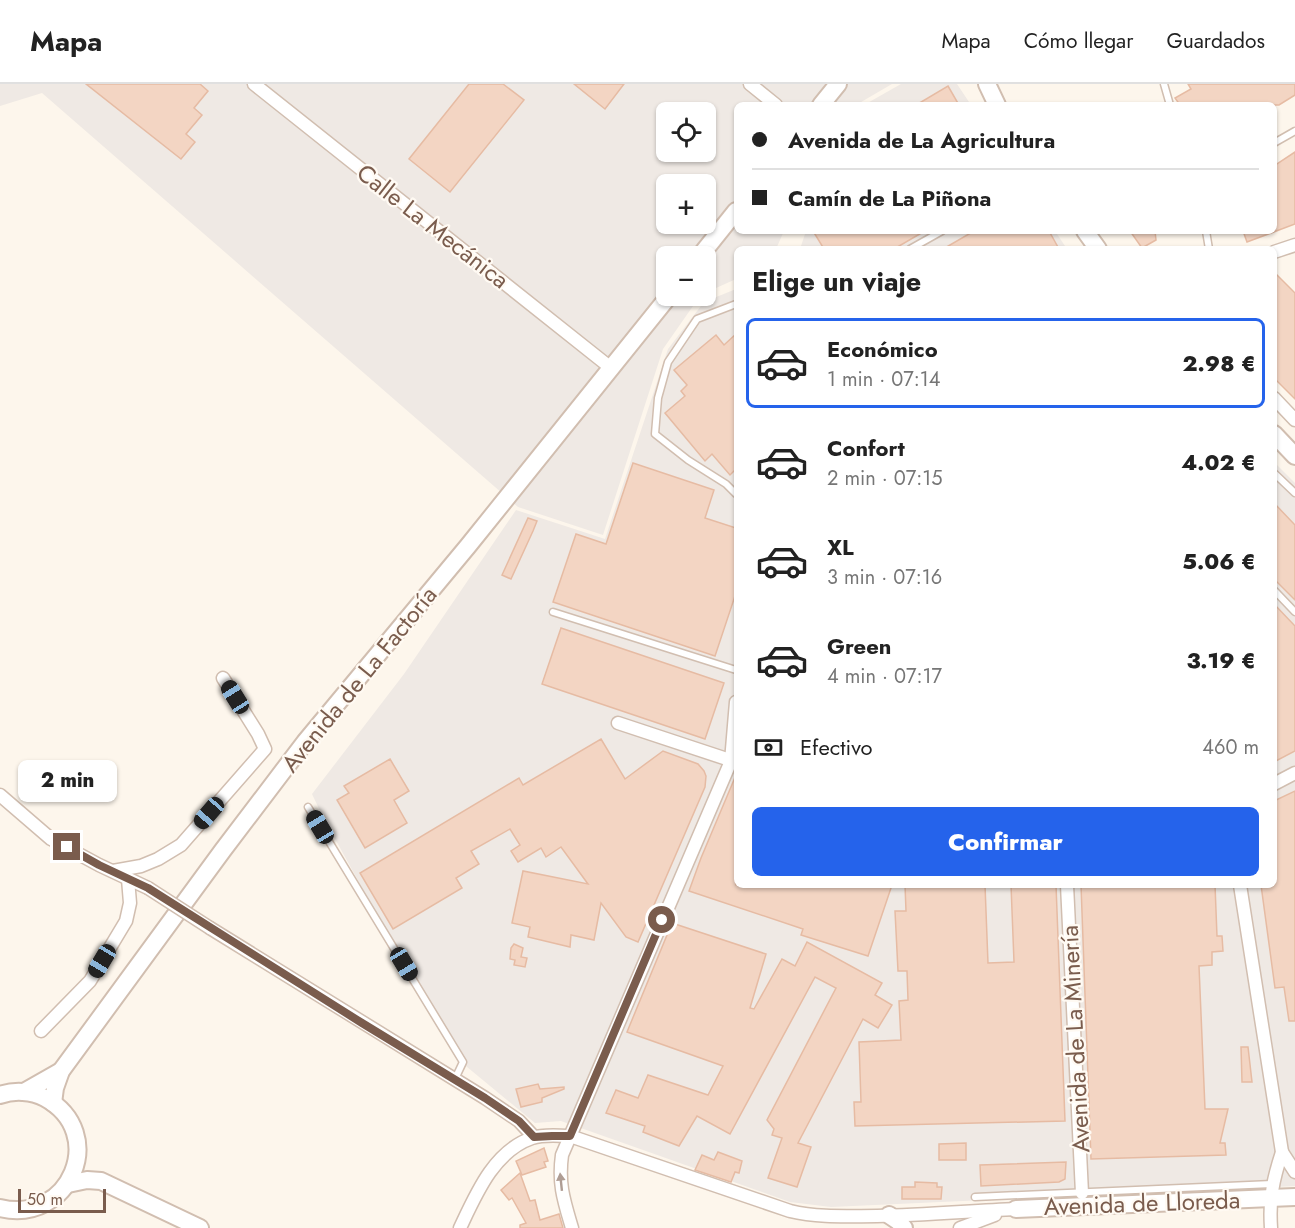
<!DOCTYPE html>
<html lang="es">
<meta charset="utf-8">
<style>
:root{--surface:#fff;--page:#f2f2f2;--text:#222;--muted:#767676;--line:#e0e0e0;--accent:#2563eb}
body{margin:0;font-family:Jost,sans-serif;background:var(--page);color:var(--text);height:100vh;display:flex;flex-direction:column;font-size:22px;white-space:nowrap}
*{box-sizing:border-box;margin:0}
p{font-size:20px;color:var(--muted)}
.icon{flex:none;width:33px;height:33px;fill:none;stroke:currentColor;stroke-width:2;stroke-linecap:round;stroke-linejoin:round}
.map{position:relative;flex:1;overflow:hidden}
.side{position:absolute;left:734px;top:162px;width:543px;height:642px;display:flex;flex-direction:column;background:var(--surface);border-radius:9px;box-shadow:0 2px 4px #0004}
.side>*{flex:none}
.hud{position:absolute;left:734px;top:18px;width:543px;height:132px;border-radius:9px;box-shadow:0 2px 4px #0004;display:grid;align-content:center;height:132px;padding:0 18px;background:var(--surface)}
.controls{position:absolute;left:656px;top:18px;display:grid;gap:12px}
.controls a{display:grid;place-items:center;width:60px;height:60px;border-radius:9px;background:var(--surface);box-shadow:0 2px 4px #0004;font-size:30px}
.scale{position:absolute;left:18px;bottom:15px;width:88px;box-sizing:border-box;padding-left:6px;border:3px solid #7a5c4d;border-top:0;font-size:16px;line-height:21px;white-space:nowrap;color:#7a5c4d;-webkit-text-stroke:4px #fffaf3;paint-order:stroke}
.end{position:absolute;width:27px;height:27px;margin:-14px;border:8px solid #7a5c4d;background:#fff;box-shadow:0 0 0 3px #fff}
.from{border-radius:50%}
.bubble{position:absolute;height:42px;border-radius:9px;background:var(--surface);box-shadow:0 2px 4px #0004;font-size:20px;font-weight:800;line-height:42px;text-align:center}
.car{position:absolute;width:18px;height:36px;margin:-18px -9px;border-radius:8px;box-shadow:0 0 4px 2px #0007;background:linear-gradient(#222 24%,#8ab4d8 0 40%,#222 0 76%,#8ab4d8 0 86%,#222 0)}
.hud b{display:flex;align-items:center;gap:21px;height:57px;font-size:22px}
.hud b+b{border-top:2px solid var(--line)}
.hud i{width:15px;height:15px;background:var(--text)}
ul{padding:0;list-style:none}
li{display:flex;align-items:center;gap:18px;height:90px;margin:0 12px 9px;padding:0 6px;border:3px solid transparent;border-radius:9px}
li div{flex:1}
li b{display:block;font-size:22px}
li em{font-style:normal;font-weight:800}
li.on{border-color:var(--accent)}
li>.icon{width:54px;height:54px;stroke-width:1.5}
h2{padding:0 18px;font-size:27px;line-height:72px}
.pay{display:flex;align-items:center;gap:15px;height:66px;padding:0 18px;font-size:22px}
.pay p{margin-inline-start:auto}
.button{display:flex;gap:12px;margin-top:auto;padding:12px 18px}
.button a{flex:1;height:69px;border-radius:9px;background:var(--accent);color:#fff;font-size:24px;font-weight:800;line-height:69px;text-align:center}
header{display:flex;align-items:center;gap:36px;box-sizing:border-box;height:84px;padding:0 30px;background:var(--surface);border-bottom:2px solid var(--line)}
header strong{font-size:28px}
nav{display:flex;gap:33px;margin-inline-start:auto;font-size:21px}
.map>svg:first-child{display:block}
</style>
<header>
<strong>Mapa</strong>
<nav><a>Mapa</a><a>Cómo llegar</a><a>Guardados</a></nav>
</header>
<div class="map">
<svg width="1295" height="1144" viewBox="0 0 1295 1144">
<rect width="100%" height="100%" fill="#fdf6ec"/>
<g fill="#efe9e4" fill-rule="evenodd">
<path d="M0,0H892L856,21H736V147H784L776,165H736V195L705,209V172H666V212H700L663,265L603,451L518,423L42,9L0,22ZM666,28H705V68H666ZM666,100H705V140H666Z"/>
<polygon points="901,0 957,0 971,21 864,21"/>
<polygon points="806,147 1055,147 1067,165 800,165"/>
<polygon points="736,205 736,801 1274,801 1274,378 1295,399 1295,1102 831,1123 790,1118 561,1037 535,1039 455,973 322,731 312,710 404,590 516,426 605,455 668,265 704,218"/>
</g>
<g fill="#f3d5c3" stroke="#e6bba3" stroke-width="1.5">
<polygon points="86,0 200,0 208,7 194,24 202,31 186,50 195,58 181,75"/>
<polygon points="469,0 503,0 524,16 450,108 409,75"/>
<polygon points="574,0 624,0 605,25"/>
<polygon points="1188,0 1295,0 1295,11 1279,21 1180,21 1175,14 1191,5"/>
<polygon points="948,2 959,21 916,21"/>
<polygon points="1295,68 1295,140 1247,158 1243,147 1274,147 1274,82"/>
<polygon points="813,147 925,147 894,165 824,165"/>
<polygon points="974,147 1049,147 1059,165 943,165"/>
<polygon points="1130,147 1155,147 1156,156 1142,164"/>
<polygon points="1274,188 1295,209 1295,315 1274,294"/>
<polygon points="736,250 736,385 730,391 712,370 705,377 665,329 685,312 681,307 687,301 674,286 716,251 724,261"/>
<polygon points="633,379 714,406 705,434 736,444 736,509 715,572 553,518 576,450 606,460"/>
<polygon points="1274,419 1295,441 1295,516 1274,495"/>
<polygon points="528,434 537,437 533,447 511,495 502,491"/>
<polygon points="1274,520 1295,542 1295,667 1274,678"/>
<polygon points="561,544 724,599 705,655 542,600"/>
<polygon points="601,655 625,695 663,667 698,680 704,687 706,692 705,703 638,858 626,853 601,819 594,856 571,851 570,863 528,853 530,843 512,839 523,787 588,800 561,763 546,773 541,764 518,778 511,767 520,761 510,745 471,767 479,780 456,794 462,804 393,845 360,789 519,694 523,701"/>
<polygon points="390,675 409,707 394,716 407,739 365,764 337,716 349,709 344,702"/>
<polygon points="736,691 736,801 892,801 868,872 801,851 803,845 689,807 701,774"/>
<polygon points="1295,707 1295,937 1289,937 1284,903 1275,904 1261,801 1274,801 1274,717"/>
<polygon points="905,801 985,801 988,879 1014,878 1011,801 1056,801 1065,1037 855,1042 854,1018 861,1018 859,958 901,956 899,917 908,916 907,887 898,887 895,827 906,827"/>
<polygon points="1081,801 1215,801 1217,852 1222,852 1223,867 1212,868 1212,881 1199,882 1205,1025 1228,1025 1220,1059 1225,1059 1226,1071 1091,1075"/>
<polygon points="672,839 766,870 750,924 754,925 782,875 795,882 807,858 882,899 875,911 892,921 878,944 863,935 798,1059 811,1063 797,1103 768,1094 782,1054 772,1051 774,1045 767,1036 836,904 815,893 730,1050 697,1032 679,1062 643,1048 645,1042 606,1029 616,1006 638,1014 648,991 708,1011 723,982 627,948"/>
<polygon points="514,860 523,864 521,873 527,874 525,883 514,881 515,876 510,875 511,864"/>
<polygon points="1241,963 1248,963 1252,998 1242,998"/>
<polygon points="538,1000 540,1005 564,1003 564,1005 542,1014 542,1018 521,1023 516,1005"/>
<polygon points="966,1059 966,1076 939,1076 939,1060"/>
<polygon points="544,1064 548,1077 544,1078 546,1083 522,1091 516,1077"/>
<polygon points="718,1068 742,1077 739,1089 735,1088 731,1098 695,1086 702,1071 714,1076"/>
<polygon points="1066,1078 1065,1095 1059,1098 981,1102 980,1081"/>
<polygon points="520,1089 530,1117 535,1116 540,1136 559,1130 563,1144 520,1144 520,1141 526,1139 512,1114 509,1116 501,1106"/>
<polygon points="915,1098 937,1099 937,1103 942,1103 941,1115 902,1115 902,1103 915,1103"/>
</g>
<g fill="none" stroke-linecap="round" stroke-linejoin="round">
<defs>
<g id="service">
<polyline points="1164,0 1170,21"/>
<polyline points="1274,59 1295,47"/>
<polyline points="1206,147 1209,165"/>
<polyline points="910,165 942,147"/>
<polyline points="736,220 697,235 668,278 658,314 655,350 688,376 726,400 736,410"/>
<polyline points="1274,389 1295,409"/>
<polyline points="1274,506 1295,528"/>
<polyline points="553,528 736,586"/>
<polyline points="308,723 463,978 455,995"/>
<polyline points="975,1113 1272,1100"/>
</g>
<g id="minor">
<polyline points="254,0 611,284"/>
<polyline points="750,0 776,21"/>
<polyline points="1274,168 1295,161"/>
<polyline points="1274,314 1295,336"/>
<polyline points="618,639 736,678"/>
<polyline points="1274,700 1295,689"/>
<polyline points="0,711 51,755 99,781 148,804"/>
<polyline points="113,787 141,782 158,775 181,761 265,665 258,650 223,594"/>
<polyline points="1067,801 1082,1109"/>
<path d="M1240,801L1282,1068C1273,1096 1269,1114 1271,1144"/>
<polyline points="210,844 485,1014 519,1037 534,1053"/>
<polyline points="41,947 90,897 126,837 130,819 128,795"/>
<polyline points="1282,1068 1295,1088"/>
<path d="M460,1144C476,1110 494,1067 532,1054C544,1050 558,1052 570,1052L790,1127C819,1134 848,1132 877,1132C924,1131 970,1127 1016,1125"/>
<path d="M572,1144C564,1117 558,1100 562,1071L731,677L736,618"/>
<polyline points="960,1144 995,1131"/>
</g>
<g id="tertiary">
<polyline points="987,0 997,21"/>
<polyline points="821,21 838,0"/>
<polyline points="1085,147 1098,165"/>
<polyline points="700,172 736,127"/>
<polyline points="1274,350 1295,372"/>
<polyline points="24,1008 61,987"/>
<path d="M0,1011C14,1006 32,1007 45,1014C109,1049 70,1141 0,1124"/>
<polyline points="53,1019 55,1004 61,987 223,766 305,658 468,462 669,212"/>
<polyline points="68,1100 87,1096 101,1097 200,1144"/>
<polyline points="1016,1125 1295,1113"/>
<polyline points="889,1131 898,1137 904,1144"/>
</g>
</defs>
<use href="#service" stroke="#d1beb0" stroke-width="9"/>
<use href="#minor" stroke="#d1beb0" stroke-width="15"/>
<use href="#tertiary" stroke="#d1beb0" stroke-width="20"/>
<use href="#service" stroke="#fff" stroke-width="6"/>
<use href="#minor" stroke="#fff" stroke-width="12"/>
<use href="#tertiary" stroke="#fff" stroke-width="16"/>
<defs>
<polyline id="minor-bridge" points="148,804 210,844"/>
</defs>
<use href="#minor-bridge" stroke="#d1beb0" stroke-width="15" stroke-linecap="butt"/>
<use href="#minor-bridge" stroke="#fff" stroke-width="12"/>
</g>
<defs><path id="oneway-solid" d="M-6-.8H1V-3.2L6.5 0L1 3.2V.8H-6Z" transform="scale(1.5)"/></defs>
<use fill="#af9d94" href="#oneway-solid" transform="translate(561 1098) rotate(-96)"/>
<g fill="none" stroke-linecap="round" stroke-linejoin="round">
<polyline stroke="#7a5c4d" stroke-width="8" points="67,763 99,781 148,804 362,939 485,1014 519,1037 534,1053 552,1052 570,1052 662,836"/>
</g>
<g text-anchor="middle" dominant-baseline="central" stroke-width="4.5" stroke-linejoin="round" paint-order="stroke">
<g font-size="24" fill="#7a5c4d" stroke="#fffaf3">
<text transform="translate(433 142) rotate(38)">Calle La Mecánica</text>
<text transform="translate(359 595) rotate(-51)">Avenida de La Factoría</text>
<text transform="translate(1075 955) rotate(-93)">Avenida de La Minería</text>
<text transform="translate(1142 1119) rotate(-2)">Avenida de Lloreda</text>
</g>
</g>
</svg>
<div class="controls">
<a><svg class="icon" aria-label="locate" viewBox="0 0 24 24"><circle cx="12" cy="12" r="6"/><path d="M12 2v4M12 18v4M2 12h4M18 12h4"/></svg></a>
<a>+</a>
<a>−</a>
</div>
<div class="scale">50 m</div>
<i class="end from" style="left:662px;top:836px"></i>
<i class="end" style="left:67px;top:763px"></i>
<div class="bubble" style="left:18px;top:676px;width:99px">2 min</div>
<i class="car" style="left:235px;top:613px;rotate:328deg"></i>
<i class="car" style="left:209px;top:729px;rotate:221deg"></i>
<i class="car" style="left:320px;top:743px;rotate:329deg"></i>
<i class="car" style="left:102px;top:877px;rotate:211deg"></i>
<i class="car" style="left:404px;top:880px;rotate:149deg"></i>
<div class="hud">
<b><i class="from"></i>Avenida de La Agricultura</b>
<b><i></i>Camín de La Piñona</b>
</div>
<section class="side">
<h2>Elige un viaje</h2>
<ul>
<li class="on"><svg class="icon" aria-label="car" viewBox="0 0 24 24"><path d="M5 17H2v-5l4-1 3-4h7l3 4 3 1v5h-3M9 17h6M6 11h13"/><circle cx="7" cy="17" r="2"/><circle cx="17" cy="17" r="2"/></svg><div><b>Económico</b><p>1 min · 07:14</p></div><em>2.98 €</em></li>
<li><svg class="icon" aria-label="car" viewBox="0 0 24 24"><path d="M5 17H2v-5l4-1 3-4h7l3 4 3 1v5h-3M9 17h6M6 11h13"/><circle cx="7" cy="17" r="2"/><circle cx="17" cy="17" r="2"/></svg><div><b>Confort</b><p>2 min · 07:15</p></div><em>4.02 €</em></li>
<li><svg class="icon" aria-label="car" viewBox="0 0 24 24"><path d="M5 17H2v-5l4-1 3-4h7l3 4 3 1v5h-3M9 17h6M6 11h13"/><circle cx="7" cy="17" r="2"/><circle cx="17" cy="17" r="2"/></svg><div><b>XL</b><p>3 min · 07:16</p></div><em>5.06 €</em></li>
<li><svg class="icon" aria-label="car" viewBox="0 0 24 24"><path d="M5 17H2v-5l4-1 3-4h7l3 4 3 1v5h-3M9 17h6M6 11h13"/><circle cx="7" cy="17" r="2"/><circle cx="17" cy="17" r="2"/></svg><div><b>Green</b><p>4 min · 07:17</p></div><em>3.19 €</em></li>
</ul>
<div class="pay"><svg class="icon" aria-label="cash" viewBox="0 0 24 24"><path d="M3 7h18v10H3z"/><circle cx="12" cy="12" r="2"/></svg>Efectivo<p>460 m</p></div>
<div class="button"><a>Confirmar</a></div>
</section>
</div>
